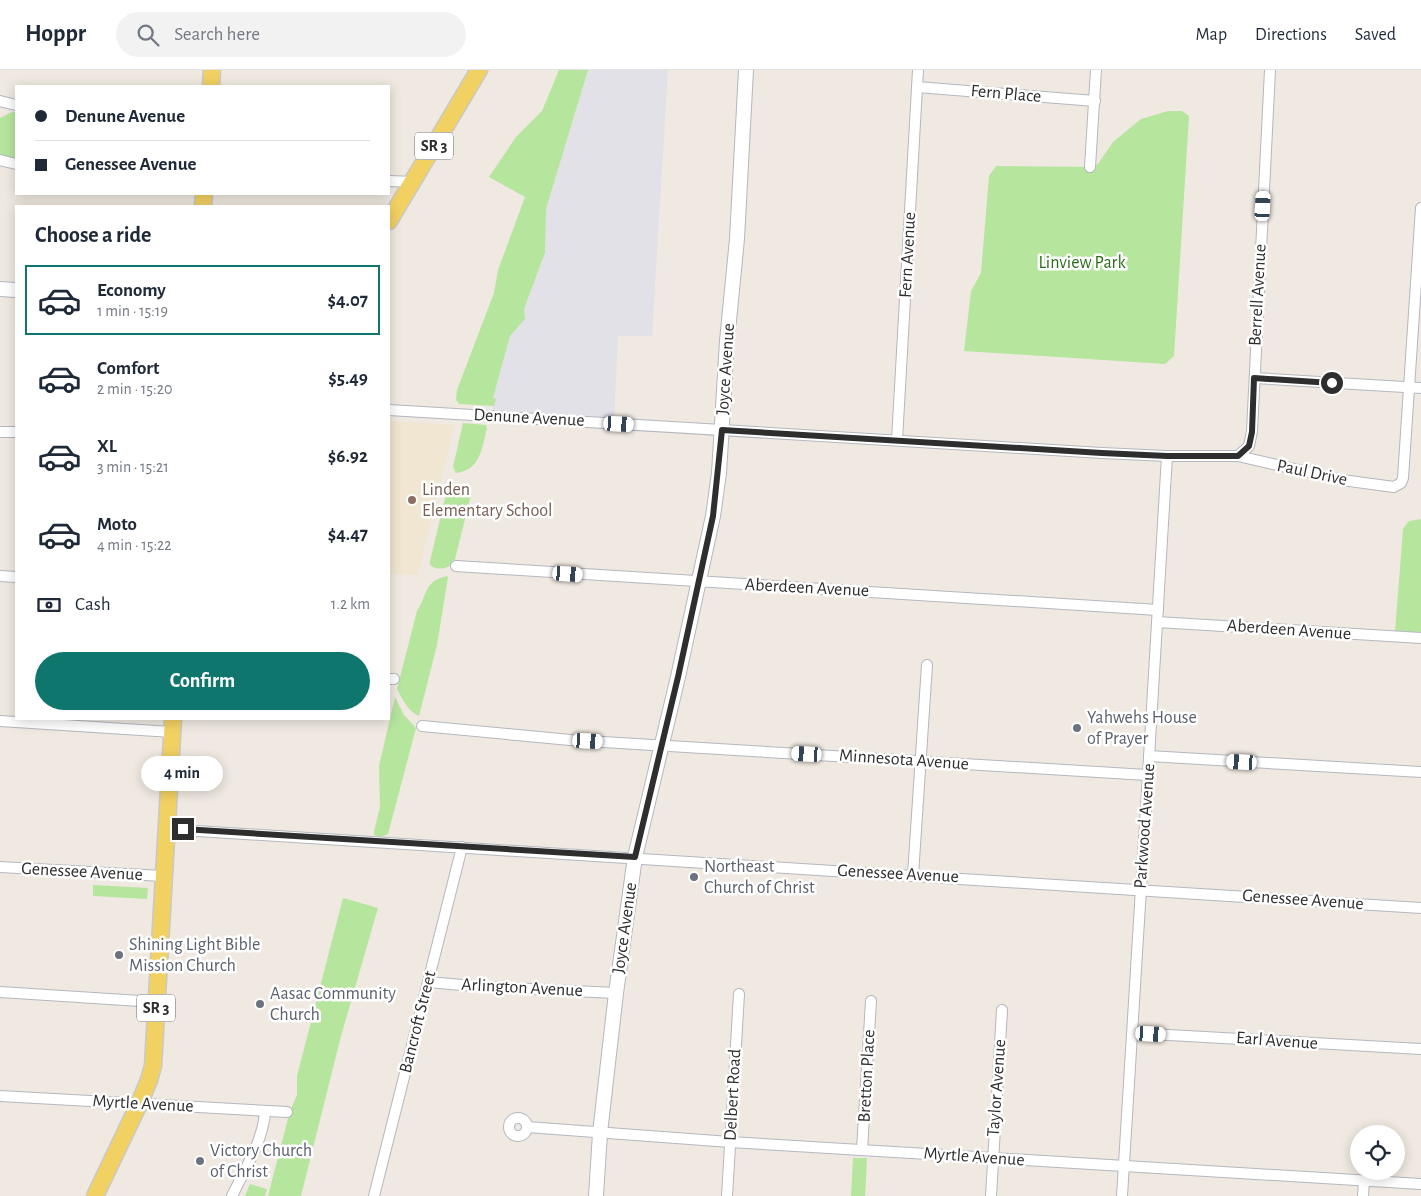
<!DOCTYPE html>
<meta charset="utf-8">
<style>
:root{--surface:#fff;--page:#f2f2f3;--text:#1f2937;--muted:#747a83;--line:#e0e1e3;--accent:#0f766e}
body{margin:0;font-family:"Alegreya Sans",sans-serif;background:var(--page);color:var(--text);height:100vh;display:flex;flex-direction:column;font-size:19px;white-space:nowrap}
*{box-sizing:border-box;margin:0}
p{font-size:16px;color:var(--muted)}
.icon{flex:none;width:28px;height:28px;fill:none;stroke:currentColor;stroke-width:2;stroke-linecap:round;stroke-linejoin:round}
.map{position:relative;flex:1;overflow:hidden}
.sheet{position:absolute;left:15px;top:135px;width:375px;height:515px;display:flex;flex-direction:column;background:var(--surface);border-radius:0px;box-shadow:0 2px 12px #0003}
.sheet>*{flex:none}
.guide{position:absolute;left:15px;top:15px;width:375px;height:110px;border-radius:0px;box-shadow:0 2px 12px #0003;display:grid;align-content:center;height:110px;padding:0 20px;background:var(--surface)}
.fabs{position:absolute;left:1350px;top:1055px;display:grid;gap:10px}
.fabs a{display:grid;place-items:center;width:55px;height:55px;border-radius:50%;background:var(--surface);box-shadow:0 2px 12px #0003;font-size:25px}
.end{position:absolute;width:22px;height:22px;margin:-11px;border:6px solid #2e2e2e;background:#fff;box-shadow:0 0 0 2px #fff}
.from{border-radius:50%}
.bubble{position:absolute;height:35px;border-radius:18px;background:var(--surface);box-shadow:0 2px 12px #0003;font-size:16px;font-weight:600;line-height:35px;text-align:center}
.car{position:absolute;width:15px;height:30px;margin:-15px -8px;border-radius:6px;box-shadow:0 0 4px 1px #0007;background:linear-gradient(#fff 24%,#345 0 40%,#fff 0 76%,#345 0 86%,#fff 0)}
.guide b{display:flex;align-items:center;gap:18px;height:48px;font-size:19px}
.guide b+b{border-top:1px solid var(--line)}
.guide i{width:12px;height:12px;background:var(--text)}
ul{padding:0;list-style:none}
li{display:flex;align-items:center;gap:15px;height:70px;margin:0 10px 8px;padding:0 10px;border:2px solid transparent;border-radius:0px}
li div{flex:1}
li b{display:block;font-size:19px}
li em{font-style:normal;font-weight:600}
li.selected{border-color:var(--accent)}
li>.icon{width:45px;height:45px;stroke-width:1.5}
h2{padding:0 20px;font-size:22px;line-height:60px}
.pay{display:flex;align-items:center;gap:12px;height:55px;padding:0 20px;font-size:19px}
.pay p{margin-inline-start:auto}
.action{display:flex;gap:10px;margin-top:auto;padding:10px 20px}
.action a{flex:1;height:58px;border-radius:30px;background:var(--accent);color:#fff;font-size:20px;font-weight:600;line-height:58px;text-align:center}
header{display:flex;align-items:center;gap:30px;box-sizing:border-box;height:70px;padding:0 25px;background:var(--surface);border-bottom:1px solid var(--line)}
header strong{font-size:24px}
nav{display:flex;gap:28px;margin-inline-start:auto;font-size:18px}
.search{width:350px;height:45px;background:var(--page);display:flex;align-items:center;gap:12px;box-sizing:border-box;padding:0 18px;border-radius:28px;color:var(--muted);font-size:19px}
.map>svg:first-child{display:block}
</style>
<header>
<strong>Hoppr</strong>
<div class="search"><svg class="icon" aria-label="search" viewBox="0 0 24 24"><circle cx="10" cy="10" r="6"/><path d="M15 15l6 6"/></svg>Search here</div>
<nav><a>Map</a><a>Directions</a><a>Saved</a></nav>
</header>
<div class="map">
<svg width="1421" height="1126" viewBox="0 0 1421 1126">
<rect width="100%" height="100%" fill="#efe9e1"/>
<polygon fill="#e3e1e8" points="588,0 668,0 652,266 618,266 614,353 491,345 495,329 493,328 510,266 525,249 524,239 545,183 546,139"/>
<polygon fill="#f0e6d1" points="389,351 454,355 418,505 389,504"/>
<g fill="#b6e59e">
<polygon points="559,0 588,0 546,139 545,183 524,239 525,249 510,266 493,328 496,329 494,336 459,334 456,330 457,320 494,223 498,200 525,127 489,107 516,67 542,41"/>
<polygon points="1168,41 1182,41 1189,46 1174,286 1165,294 964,281 971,221 981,203 989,106 996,96 1090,97 1098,94 1113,72 1141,49"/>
<polygon points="12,42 16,42 16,90 0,85 0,48"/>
<path d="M463,353L486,355L487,358C482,377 481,400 456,403L453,397Z"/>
<path d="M451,414L454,415L461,422H470L471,425L454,493C447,499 438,501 430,495V491L448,416Z"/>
<polygon points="1421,449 1421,564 1395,562 1403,459 1409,451"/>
<path d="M447,506L448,507L437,575L419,646C408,641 403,630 397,619L417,541C428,524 424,511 447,506Z"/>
<polygon points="395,627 404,645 416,658 388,764 381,767 374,765 374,761 380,737 379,696"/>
<polygon points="93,815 148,818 147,829 93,826"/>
<polygon points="343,828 378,838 341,966 301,1126 268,1126 290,1041 297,1025 297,1006"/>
<polygon points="853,1088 867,1088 865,1126 851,1126"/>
<polygon points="250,1114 267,1119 265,1126 245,1126"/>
</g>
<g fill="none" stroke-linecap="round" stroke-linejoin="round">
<defs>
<g id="street">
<polyline points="917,17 1095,31"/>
<polyline points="0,31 16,35"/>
<polyline points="0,90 16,94"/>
<polyline points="1090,97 1096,0"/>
<polyline points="389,111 413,112"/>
<polyline points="1255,308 1421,318"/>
<polyline points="389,340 1102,383 1167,386 1238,386 1342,410 1394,417 1401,413 1403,408 1421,138"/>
<polyline points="0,362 16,362"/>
<polyline points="897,370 918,0"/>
<polyline points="1238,386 1249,376 1252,361 1270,0"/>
<polyline points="456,496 1158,540"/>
<polyline points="0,506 16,507"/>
<polyline points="1157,552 1421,568"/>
<polyline points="389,609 394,609"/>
<polyline points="0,651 172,662"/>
<polyline points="422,656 570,670 1147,705"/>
<polyline points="1149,686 1421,702"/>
<polyline points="166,759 1421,838"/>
<polyline points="0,797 163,806"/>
<polyline points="913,805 927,595"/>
<polyline points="428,912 485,917 616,923"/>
<polyline points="0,922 156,932"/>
<polyline points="1133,963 1421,979"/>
<polyline points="0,1026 287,1042"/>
<circle cx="518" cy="1057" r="9"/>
<polyline points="527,1057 730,1072 1421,1114"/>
<polyline points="862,1080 871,931"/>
<path d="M232,1126C244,1101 264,1069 265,1041"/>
<polyline points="374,1126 462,777"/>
<polyline points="727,1126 739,924"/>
<polyline points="991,1126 1002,940"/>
<path d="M1122,1126C1138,879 1152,633 1167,386"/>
<polyline points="1363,1126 1364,1111"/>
</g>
<g id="secondary">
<polyline points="0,219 16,220"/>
<polyline points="596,1126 600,1063 616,923 635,787 678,607 713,446 719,403 727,271 737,169 746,0"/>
</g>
<g id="primary">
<polyline points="211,16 212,0"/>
<polyline points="203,136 204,124"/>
<polyline points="389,151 479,0"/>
<polyline points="95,1126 139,1034 149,1010 153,996 173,649"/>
</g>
</defs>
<use href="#street" stroke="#b4b7c1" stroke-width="12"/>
<use href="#secondary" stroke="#b4b7c1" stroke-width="16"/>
<use href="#primary" stroke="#c9c9c9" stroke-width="19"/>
<use href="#street" stroke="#fff" stroke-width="10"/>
<use href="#secondary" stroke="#fff" stroke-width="14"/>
<use href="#primary" stroke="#f2d163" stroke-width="16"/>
</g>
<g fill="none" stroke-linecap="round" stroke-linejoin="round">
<polyline stroke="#2e2e2e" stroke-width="6" points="183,759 635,787 678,607 713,446 722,360 1102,383 1167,386 1238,386 1249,376 1252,362 1254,308 1332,313"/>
</g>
<circle fill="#8d6e63" stroke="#fff" stroke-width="2" cx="412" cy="430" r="5"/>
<g fill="#6b7280" stroke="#fff" stroke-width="2">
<circle cx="1077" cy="658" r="5"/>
<circle cx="694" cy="807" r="5"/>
<circle cx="119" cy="885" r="5"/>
<circle cx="260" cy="934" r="5"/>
<circle cx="200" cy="1091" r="5"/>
</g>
<g text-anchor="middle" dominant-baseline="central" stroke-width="5" stroke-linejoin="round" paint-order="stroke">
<g fill="#fff" stroke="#6d6d6d" stroke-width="1">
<rect x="415" y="62.5" width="38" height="27" rx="4"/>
<rect x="137" y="924.5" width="38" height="27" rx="4"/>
</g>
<g font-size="16" font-weight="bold" fill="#2e2e2e">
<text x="434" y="76">SR 3</text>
<text x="156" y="938">SR 3</text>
</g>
<g font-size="18" fill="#2e2e2e" stroke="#fff">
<text transform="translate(1006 24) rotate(5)">Fern Place</text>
<text transform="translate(908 185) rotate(-87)">Fern Avenue</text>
<text transform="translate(1258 225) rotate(-87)">Berrell Avenue</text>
<text transform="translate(726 299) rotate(-86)">Joyce Avenue</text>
<text transform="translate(529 348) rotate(3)">Denune Avenue</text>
<text transform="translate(1312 403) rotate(12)">Paul Drive</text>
<text transform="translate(807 518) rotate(3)">Aberdeen Avenue</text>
<text transform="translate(1289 560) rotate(4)">Aberdeen Avenue</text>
<text transform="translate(904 690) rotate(4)">Minnesota Avenue</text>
<text transform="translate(1145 756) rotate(-86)">Parkwood Avenue</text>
<text transform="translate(82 802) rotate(3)">Genessee Avenue</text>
<text transform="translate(898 804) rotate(3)">Genessee Avenue</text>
<text transform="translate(1303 830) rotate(4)">Genessee Avenue</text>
<text transform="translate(625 858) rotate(-82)">Joyce Avenue</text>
<text transform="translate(522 918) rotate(3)">Arlington Avenue</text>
<text transform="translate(418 952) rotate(-76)">Bancroft Street</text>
<text transform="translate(1277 971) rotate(4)">Earl Avenue</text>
<text transform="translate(867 1006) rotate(-87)">Bretton Place</text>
<text transform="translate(997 1018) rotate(-86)">Taylor Avenue</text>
<text transform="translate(733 1025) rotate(-87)">Delbert Road</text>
<text transform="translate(143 1034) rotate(3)">Myrtle Avenue</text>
<text transform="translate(974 1087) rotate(4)">Myrtle Avenue</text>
</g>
<g font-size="18" fill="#2c6e1b" stroke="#fff">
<text x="1082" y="193">Linview Park</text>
</g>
<g font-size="18" fill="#785e54" stroke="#fff" text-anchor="start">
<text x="422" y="420">Linden<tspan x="422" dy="21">Elementary School</tspan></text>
</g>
<g font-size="18" fill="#5b616d" stroke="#fff" text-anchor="start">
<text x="1087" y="648">Yahwehs House<tspan x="1087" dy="21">of Prayer</tspan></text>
<text x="704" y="797">Northeast<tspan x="704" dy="21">Church of Christ</tspan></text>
<text x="129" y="875">Shining Light Bible<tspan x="129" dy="21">Mission Church</tspan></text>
<text x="270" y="924">Aasac Community<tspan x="270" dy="21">Church</tspan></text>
<text x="210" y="1081">Victory Church<tspan x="210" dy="21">of Christ</tspan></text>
</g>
</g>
</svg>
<div class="fabs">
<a><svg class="icon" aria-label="locate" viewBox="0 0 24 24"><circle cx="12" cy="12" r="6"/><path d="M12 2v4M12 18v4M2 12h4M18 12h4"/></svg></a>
</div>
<i class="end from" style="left:1332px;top:313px"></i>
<i class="end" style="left:183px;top:759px"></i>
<div class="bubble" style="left:141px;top:686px;width:82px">4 min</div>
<i class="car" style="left:1263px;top:136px;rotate:3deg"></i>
<i class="car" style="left:619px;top:354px;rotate:93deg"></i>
<i class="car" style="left:568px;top:504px;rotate:94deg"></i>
<i class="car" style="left:588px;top:671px;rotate:93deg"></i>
<i class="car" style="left:807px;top:684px;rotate:273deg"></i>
<i class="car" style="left:1242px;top:692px;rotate:273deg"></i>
<i class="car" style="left:1151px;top:964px;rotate:93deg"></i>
<div class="guide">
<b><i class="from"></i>Denune Avenue</b>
<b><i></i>Genessee Avenue</b>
</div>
<section class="sheet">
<h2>Choose a ride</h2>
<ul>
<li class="selected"><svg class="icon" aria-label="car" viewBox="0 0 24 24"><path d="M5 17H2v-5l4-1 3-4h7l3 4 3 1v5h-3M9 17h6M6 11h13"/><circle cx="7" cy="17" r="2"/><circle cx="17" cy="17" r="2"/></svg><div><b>Economy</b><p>1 min · 15:19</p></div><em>$4.07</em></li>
<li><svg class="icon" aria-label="car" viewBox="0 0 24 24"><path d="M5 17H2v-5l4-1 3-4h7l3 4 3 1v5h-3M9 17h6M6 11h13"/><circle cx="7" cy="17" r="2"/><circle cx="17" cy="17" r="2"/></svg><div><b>Comfort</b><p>2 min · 15:20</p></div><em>$5.49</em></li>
<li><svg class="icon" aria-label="car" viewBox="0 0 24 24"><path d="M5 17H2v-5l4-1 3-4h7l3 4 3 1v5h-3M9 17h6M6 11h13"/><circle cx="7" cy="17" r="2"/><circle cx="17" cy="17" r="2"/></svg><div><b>XL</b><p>3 min · 15:21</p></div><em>$6.92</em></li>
<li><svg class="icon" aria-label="car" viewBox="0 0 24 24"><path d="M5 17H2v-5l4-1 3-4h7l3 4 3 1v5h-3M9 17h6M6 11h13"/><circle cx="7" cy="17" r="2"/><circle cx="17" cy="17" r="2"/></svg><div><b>Moto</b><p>4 min · 15:22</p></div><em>$4.47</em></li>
</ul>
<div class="pay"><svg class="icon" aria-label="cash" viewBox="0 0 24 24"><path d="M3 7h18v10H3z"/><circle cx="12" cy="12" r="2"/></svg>Cash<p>1.2 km</p></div>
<div class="action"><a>Confirm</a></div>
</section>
</div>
